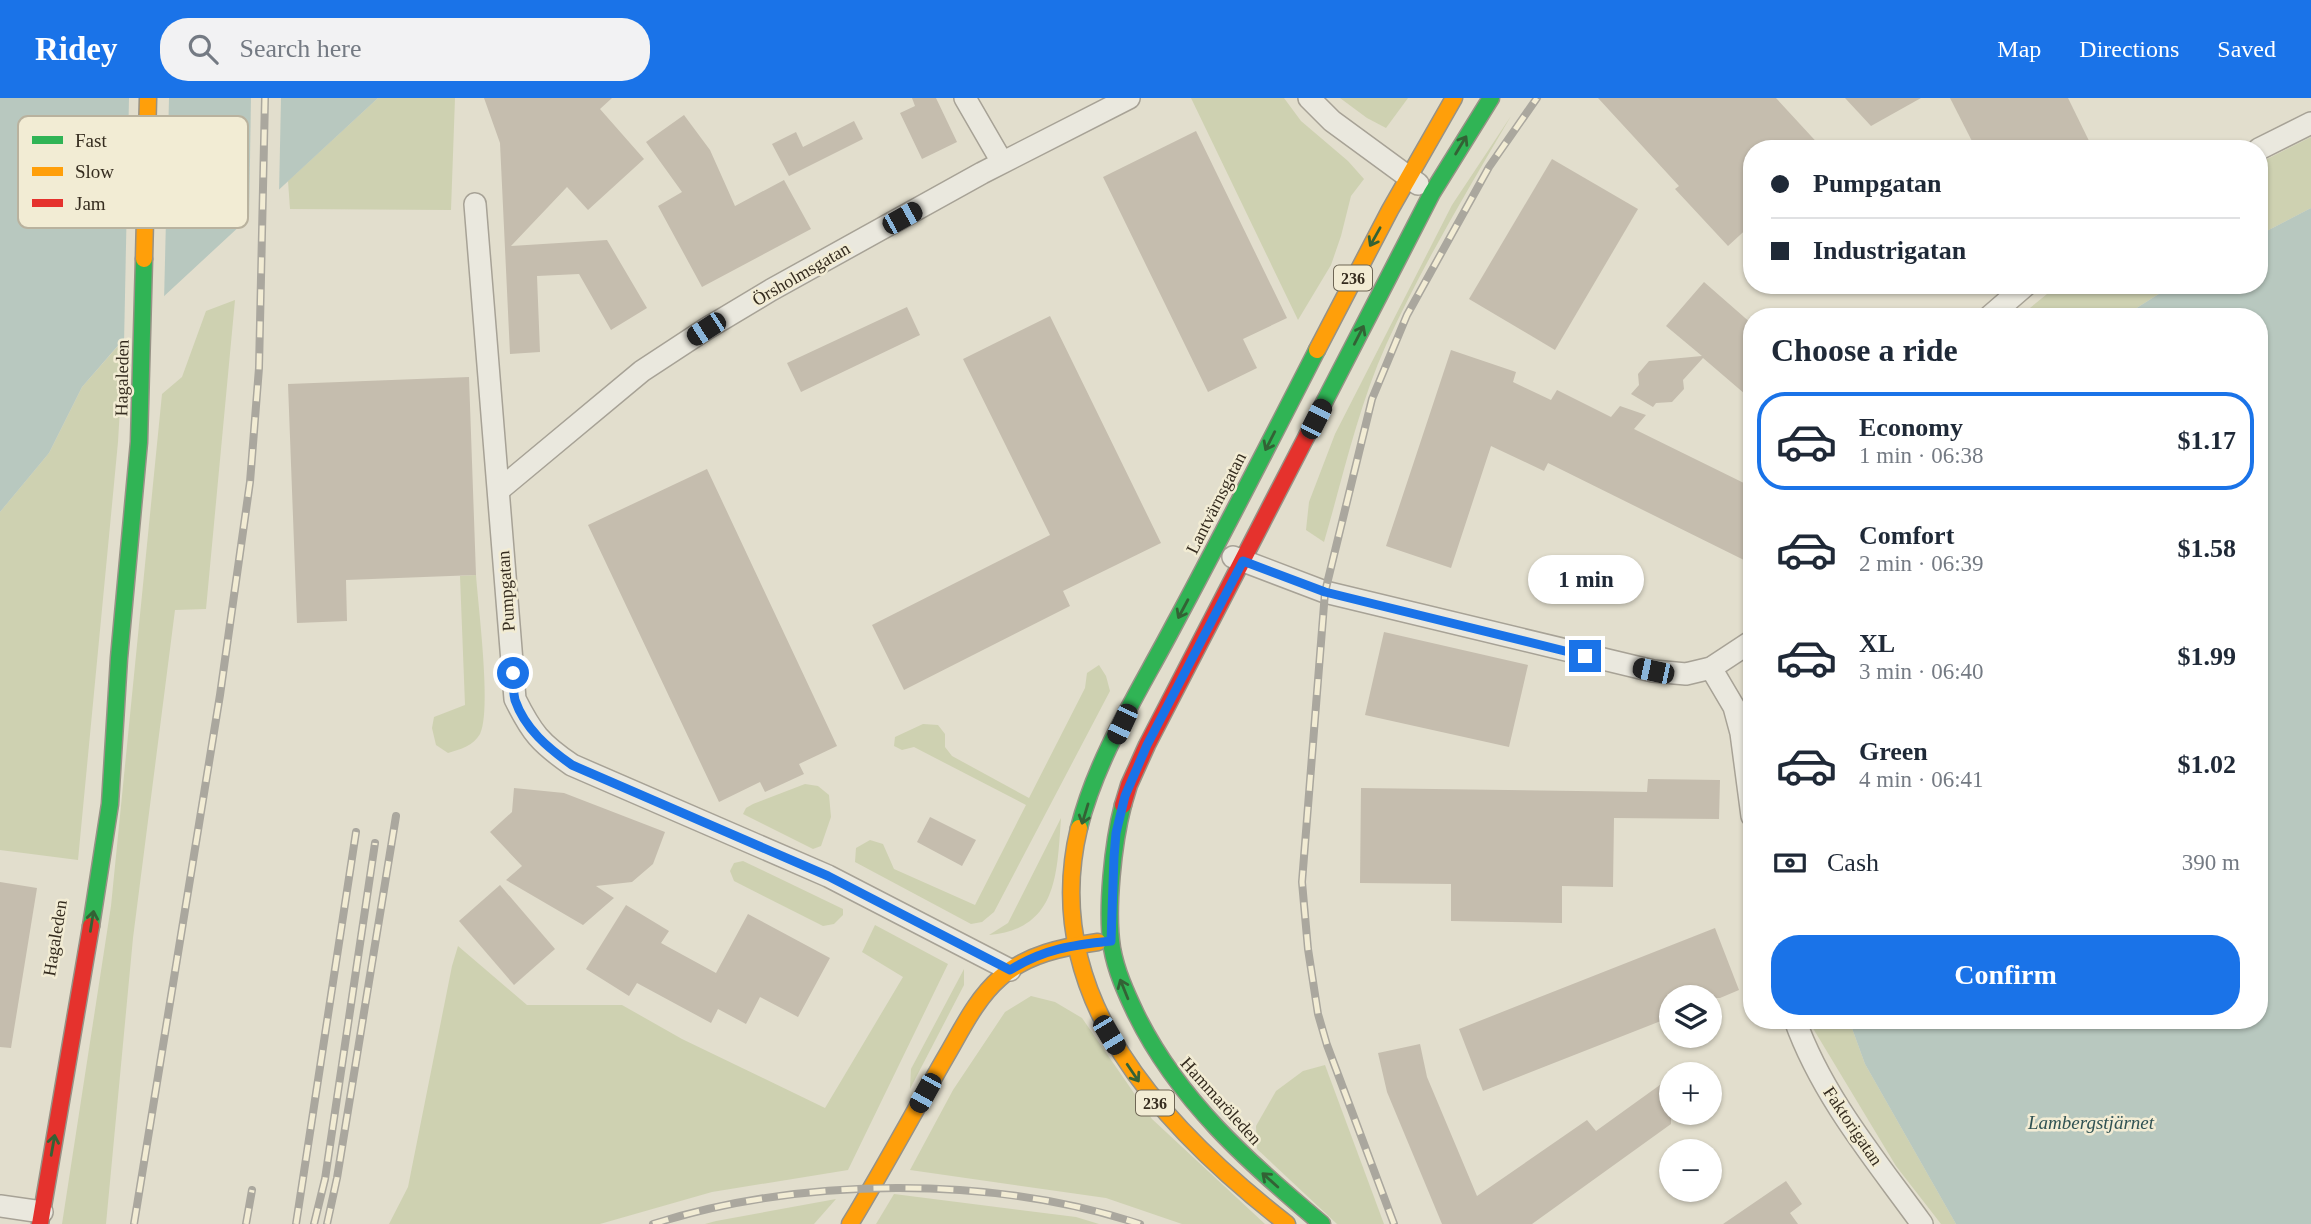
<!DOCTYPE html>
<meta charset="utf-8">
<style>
:root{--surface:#fff;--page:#f2f2f3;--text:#1f2937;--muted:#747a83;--line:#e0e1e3;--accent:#1a73e8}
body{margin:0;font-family:Georgia,serif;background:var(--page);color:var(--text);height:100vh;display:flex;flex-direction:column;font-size:26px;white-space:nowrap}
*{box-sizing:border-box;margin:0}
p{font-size:23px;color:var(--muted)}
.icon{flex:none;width:38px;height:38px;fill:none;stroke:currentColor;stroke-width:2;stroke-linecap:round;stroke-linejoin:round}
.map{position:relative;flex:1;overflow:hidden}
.details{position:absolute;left:1743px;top:210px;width:525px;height:721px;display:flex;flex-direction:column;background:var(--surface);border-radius:28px;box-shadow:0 2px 5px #0004}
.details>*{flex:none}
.banner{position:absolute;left:1743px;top:42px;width:525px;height:154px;border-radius:28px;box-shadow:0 2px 5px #0004;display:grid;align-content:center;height:154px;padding:0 28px;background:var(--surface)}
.tools{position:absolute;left:1659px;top:887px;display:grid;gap:14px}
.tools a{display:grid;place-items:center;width:63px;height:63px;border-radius:50%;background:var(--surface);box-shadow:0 2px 5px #0004;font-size:35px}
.end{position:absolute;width:32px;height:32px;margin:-16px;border:9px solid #1a73e8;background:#fff;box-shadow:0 0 0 4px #fff}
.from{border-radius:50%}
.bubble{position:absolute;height:49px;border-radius:24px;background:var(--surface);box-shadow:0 2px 5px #0004;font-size:23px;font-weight:700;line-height:49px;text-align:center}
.car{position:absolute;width:21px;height:42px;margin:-21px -10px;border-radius:9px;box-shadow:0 0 5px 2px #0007;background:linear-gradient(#222 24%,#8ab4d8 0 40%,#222 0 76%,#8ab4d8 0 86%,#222 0)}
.banner b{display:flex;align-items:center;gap:24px;height:66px;font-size:26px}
.banner b+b{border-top:2px solid var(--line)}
.banner i{width:18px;height:18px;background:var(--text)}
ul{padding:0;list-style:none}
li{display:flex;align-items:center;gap:21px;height:98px;margin:0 14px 10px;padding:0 14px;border:4px solid transparent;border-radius:28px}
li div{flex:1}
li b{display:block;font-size:26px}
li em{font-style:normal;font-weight:700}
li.selected{border-color:var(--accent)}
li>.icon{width:63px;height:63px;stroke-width:1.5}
h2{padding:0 28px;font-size:32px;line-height:84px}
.pay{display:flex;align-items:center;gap:18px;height:77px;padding:0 28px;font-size:26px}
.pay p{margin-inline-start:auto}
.cta{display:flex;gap:14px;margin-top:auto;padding:14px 28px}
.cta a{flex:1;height:80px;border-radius:28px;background:var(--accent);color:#fff;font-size:28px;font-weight:700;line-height:80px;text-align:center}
header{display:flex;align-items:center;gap:42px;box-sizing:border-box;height:98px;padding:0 35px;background:var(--accent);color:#fff}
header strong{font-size:33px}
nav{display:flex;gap:38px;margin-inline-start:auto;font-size:24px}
.search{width:490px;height:63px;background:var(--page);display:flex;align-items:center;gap:18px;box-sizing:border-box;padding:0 24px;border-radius:28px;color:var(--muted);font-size:26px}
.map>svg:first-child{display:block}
</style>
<header>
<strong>Ridey</strong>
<div class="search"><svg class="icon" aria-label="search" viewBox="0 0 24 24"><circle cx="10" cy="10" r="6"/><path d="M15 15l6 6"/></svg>Search here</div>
<nav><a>Map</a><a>Directions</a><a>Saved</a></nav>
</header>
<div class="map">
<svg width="2311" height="1126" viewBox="0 0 2311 1126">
<rect width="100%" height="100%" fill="#e2decd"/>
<g fill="#ced1b1">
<polygon points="378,0 455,0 451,112 290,111 288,83"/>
<polygon points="1191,0 1284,0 1301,23 1348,63 1364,81 1351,98 1341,138 1331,167 1298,222"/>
<polygon points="1340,0 1408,0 1386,30 1367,20"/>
<path d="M1511,18C1467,93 1422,168 1386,247C1358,309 1343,379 1324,444L1306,432L1309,404L1335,336L1452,107Z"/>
<polygon points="2311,39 2311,110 2259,137 2259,65"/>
<polygon points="2058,187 2173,187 2135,211 2126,219 2019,219"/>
<polygon points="235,202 206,511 175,512 133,840 106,1126 62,1126 111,808 162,296 182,279 206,213"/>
<polygon points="124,241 118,344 78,762 0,752 0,414 49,355 82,289"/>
<path d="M476,477C478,507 492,614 480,636C473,648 461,651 448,655L436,647L432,630L434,619L465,607L460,478Z"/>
<polygon points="1099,567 1106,578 1110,593 994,814 982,824 971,826 855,764 856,750 870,742 883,746 894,771 975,807 1026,707 914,649 902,652 894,648 895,639 923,626 938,627 945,636 945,649 952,658 1029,700 1085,590 1087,575"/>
<polygon points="805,686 818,688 829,697 831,719 821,748 813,751 743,716 746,710 753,706"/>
<path d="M1061,720C1057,775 1058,831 989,837L1008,825Z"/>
<polygon points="743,763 843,811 843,817 834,826 823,828 734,783 730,773 734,765"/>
<polygon points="875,827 948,866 848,1072 712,1094 600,1126 389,1126 408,1089 452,868 458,848 527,907 622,907 682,941 825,1010 903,879 862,854"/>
<polygon points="964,871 964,887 910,991 911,971"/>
<polygon points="1031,898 1055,904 1082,920 1152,1021 1265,1126 1182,1126 1106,1100 910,1072 953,992 1005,914"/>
<polygon points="1808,922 1849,922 1865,966 1956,1126 1941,1126 1896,1068"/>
<polygon points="1325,967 1384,1126 1337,1126 1257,1051 1256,1028 1276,993 1303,973"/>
<polygon points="894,1096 1076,1119 1099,1126 876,1126"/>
<polygon points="836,1101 814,1126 705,1126 716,1123"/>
</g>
<g fill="#b8c8bf">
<polygon points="0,0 378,0 148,213 82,289 49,355 0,414"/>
<polygon points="2311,110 2311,1126 1956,1126 1865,966 1849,922 2259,922 2259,219 2126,219 2135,211 2173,187 2259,187 2259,137"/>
</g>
<g fill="#e2decd">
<polygon points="129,0 169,0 164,203 124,247"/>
<polygon points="251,0 281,0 279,96 249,125"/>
</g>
<g fill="#c5bdae">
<polygon points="484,0 612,0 600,11 644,61 588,112 567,89 511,148 607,142 647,210 611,232 579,176 537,178 540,254 510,256 500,45"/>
<polygon points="912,0 936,0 957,44 922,61 900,15 915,8"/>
<polygon points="1598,0 1776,0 1823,51 1752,51 1752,126 1728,148 1675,91 1679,88"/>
<polygon points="1845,0 1921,0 1871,28"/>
<polygon points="1950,0 2068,0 2093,51 1976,51"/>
<polygon points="684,17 710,52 735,108 784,82 811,131 702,189 658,108 682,94 646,44"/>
<polygon points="854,23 863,41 789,78 772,46 796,34 803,49"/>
<polygon points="1196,33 1287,220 1243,241 1257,270 1208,294 1103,79"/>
<polygon points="1552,61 1638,111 1555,252 1469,201"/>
<polygon points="1704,184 1752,226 1752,302 1703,260 1683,282 1684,291 1672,304 1656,305 1653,309 1631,296 1639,287 1638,276 1649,263 1702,258 1666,228"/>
<polygon points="907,209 920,237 801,294 787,265"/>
<polygon points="1050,218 1161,445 1063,493 1070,508 904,592 872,527 1050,437 963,261"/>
<polygon points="1451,252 1516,274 1513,284 1551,302 1557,292 1611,319 1620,308 1646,317 1634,331 1752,389 1752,466 1548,365 1544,373 1491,348 1451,470 1386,448"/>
<polygon points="469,279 476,477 346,482 347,523 297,525 288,286"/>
<polygon points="707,371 837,648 799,666 804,676 765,694 760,684 719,704 588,427"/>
<polygon points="1384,534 1528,567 1509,649 1365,617"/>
<polygon points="1648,681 1720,682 1719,721 1614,720 1613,789 1562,788 1562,825 1451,823 1451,786 1360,785 1361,690 1647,694"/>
<polygon points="514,690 564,695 665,734 653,766 632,784 596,788 614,800 583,827 506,782 522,768 490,734 512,714"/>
<polygon points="930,719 976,742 962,768 917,744"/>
<polygon points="0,784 37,790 11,950 0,949"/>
<polygon points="500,787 555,851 514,887 459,823"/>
<polygon points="626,807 669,833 661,845 716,875 748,816 830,860 798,919 760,899 746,926 718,911 711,925 637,885 629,898 586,871"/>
<polygon points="1715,830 1739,892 1720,900 1671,900 1671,919 1483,993 1459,931"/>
<polygon points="1420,946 1427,979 1477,1098 1587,1022 1596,1033 1671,979 1671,1026 1532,1126 1442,1126 1387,994 1378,955"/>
<polygon points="1786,1083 1802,1106 1790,1115 1798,1126 1723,1126"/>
</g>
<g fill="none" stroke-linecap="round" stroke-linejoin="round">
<defs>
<g id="street">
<polyline points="965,0 1002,64"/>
<polyline points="1309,0 1332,23 1418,86"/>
<polyline points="2259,51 2311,25"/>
<path d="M475,106L515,601C532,635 540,645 572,667L828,778L1010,872"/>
<polyline points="1989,219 2026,187"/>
<polyline points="499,392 642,273 706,231 771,192 982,75 1129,0"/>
<polyline points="1233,459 1325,494 1653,573 1686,576 1711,570 1752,543"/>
<polyline points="1711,570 1734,609 1741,635 1752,718"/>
<path d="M1795,922C1822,998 1875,1061 1922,1126"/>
<polyline points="0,1108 42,1114"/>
</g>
<g id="fast">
<polyline points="1314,324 1432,95 1491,0"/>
<path d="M1123,707C1113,745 1106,812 1112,850C1116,873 1126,895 1136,916C1178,1002 1249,1065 1322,1126"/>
<path d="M1079,730C1097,658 1140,592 1174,527C1223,436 1270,344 1317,252"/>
<polyline points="91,828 110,706 119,560 139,344 144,161"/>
</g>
<g id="slow">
<polyline points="144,161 148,0"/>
<polyline points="1317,252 1390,112 1454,0"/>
<path d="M1079,730C1038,900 1165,1031 1287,1126"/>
<path d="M850,1126C884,1070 915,1012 948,955C963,929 977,900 1000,880C1027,856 1063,849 1098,844"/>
</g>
<g id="jam">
<polyline points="1123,707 1129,687 1147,647 1314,324"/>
<polyline points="40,1126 91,828"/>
</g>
</defs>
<use href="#street" stroke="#a7a296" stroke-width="24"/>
<use href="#fast" stroke="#979286" stroke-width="19"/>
<use href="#slow" stroke="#979286" stroke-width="19"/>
<use href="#jam" stroke="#979286" stroke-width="19"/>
<use href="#street" stroke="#eae8de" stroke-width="21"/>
<use href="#fast" stroke="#30b455" stroke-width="16"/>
<use href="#slow" stroke="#ff9f0a" stroke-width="16"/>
<use href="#jam" stroke="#e5322d" stroke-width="16"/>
<defs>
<g id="rail">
<polyline points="134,1126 220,597 250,384 259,270 265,0"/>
<polyline points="246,1126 252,1092"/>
<polyline points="296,1126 356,734"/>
<polyline points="314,1126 325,1081 375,745"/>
<polyline points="327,1126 337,1080 396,718"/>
<path d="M653,1126C802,1079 991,1077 1140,1126"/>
<polyline points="1394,1126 1327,947 1318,916 1308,851 1302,784 1325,494 1372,301 1407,217 1489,69 1537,0"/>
</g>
</defs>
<use href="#rail" stroke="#aaa79e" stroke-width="8"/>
<use href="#rail" stroke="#f2ecd4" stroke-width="5" stroke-dasharray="16" stroke-linecap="butt"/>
</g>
<defs><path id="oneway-shaft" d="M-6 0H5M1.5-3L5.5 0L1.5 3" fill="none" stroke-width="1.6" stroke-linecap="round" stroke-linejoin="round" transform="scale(1.75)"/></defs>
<g stroke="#336235">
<use href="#oneway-shaft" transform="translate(1461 47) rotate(-59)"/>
<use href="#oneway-shaft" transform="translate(1375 139) rotate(119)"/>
<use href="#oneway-shaft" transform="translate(1359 237) rotate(-63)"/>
<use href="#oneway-shaft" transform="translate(1270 343) rotate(117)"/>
<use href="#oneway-shaft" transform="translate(1183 511) rotate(118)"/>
<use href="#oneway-shaft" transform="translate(1085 716) rotate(107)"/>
<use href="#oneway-shaft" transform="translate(92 823) rotate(-81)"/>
<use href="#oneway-shaft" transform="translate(1124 891) rotate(-112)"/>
<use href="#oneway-shaft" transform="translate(1133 975) rotate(56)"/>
<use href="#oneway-shaft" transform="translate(53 1047) rotate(-80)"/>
<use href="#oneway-shaft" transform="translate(1270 1082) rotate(-138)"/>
</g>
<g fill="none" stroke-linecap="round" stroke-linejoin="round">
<path stroke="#1a73e8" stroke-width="9" d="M513,575C513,583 513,594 515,602C525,631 548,650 572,667L828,778L1010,872C1044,851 1072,847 1111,843L1114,759L1116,735L1125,698L1147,647L1243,463L1325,494L1585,558"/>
</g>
<g text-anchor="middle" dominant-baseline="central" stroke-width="5" stroke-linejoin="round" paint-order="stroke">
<g fill="#f2ecd4" stroke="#6e6655" stroke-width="2">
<rect x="1334" y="167.5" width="38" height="25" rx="5"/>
<rect x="1136" y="992.5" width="38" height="25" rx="5"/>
</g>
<g font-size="16" font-weight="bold" fill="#352c1f">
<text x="1353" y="180">236</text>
<text x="1155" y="1005">236</text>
</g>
<g font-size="18" fill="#352c1f" stroke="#f2ecd4">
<text transform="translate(801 176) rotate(-30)">Örsholmsgatan</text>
<text transform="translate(122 280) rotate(-89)">Hagaleden</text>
<text transform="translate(1216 405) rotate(-63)">Lantvärnsgatan</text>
<text transform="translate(506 493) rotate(-94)">Pumpgatan</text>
<text transform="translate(55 840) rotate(-81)">Hagaleden</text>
<text transform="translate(1221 1003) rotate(48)">Hammaröleden</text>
<text transform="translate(1853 1028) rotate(56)">Faktorigatan</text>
</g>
<g font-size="19" font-style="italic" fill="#305253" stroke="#f2ecd4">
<text x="2091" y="1024">Lambergstjärnet</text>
</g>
</g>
<rect x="18" y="18" width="230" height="112" rx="10" fill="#f2ecd4" stroke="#b9b29e" stroke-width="2"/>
<rect x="32" y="38" width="31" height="8" fill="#30b455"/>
<rect x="32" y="69" width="31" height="9" fill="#ff9f0a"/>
<rect x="32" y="101" width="31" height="8" fill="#e5322d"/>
<g font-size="19" fill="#352c1f">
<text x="75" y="49">Fast</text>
<text x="75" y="80">Slow</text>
<text x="75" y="112">Jam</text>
</g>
</svg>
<div class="tools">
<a><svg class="icon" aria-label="layers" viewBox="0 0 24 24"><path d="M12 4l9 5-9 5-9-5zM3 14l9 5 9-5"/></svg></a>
<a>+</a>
<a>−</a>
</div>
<i class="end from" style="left:513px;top:575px"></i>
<i class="end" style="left:1585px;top:558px"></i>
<div class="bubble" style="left:1528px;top:457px;width:116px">1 min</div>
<i class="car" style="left:902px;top:120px;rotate:61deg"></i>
<i class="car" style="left:706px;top:231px;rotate:237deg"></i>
<i class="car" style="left:1316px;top:321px;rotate:27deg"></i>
<i class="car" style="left:1653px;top:573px;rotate:282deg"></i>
<i class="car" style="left:1122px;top:626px;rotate:205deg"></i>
<i class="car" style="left:1109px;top:937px;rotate:149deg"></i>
<i class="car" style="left:925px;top:995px;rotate:209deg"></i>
<div class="banner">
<b><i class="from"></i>Pumpgatan</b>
<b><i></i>Industrigatan</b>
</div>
<section class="details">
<h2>Choose a ride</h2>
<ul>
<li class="selected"><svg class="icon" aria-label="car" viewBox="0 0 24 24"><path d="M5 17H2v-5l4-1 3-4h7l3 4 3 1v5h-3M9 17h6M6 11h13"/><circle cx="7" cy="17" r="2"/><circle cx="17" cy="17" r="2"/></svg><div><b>Economy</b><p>1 min · 06:38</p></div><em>$1.17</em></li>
<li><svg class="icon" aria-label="car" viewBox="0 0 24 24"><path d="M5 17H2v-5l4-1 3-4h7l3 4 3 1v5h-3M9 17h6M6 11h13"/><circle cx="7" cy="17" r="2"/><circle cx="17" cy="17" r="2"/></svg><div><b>Comfort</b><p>2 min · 06:39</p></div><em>$1.58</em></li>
<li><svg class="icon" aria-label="car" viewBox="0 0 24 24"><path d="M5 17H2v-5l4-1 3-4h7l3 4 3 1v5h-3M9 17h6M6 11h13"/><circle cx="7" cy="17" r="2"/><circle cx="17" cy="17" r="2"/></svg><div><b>XL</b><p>3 min · 06:40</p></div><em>$1.99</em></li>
<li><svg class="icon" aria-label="car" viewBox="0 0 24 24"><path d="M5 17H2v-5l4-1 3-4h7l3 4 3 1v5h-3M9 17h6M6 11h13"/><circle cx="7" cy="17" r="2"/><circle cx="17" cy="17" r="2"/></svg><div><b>Green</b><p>4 min · 06:41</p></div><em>$1.02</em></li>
</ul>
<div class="pay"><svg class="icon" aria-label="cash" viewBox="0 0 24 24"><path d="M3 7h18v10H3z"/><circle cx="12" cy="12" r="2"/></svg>Cash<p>390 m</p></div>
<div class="cta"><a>Confirm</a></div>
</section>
</div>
